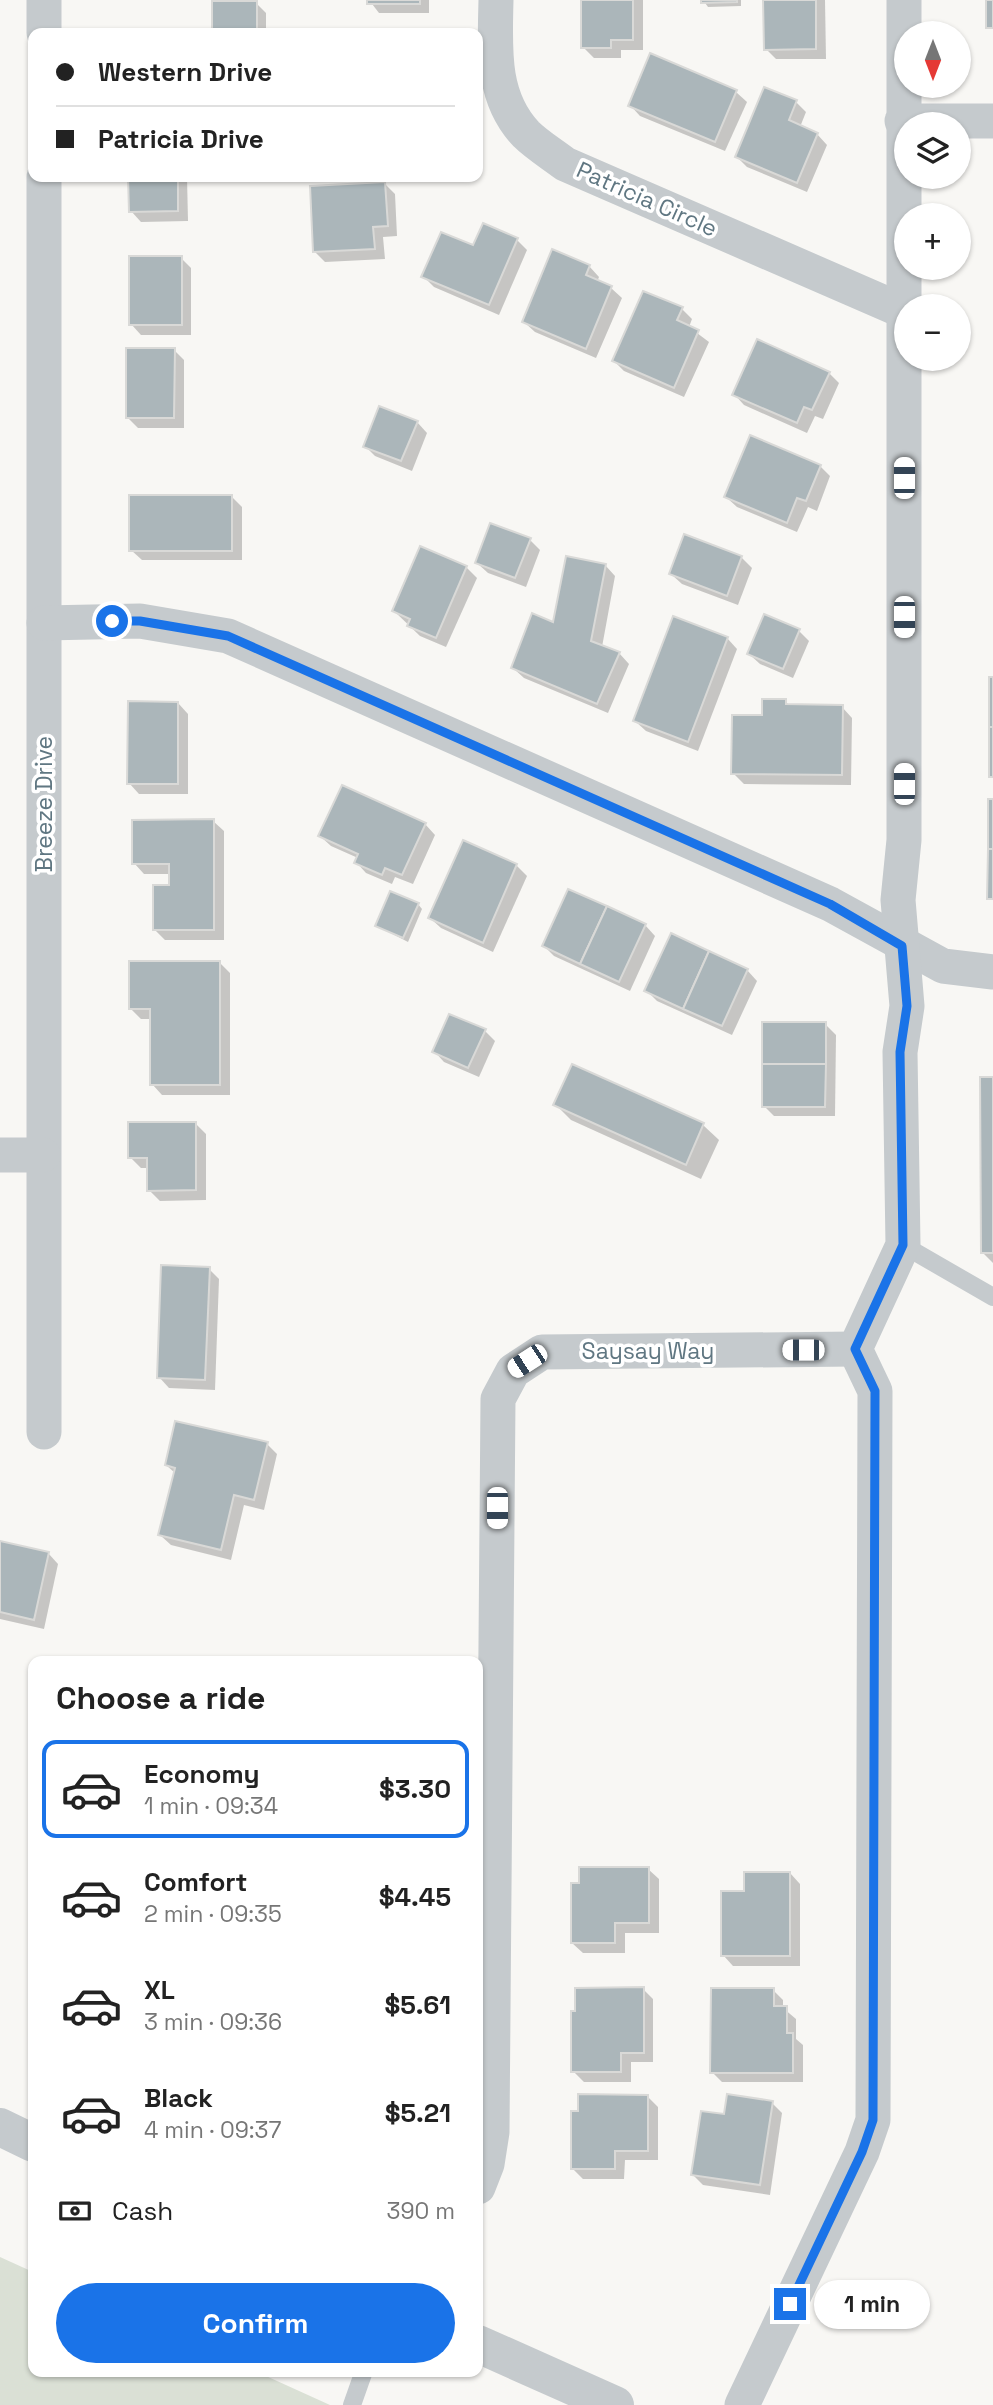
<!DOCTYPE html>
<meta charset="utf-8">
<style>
:root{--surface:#fff;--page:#f6f6f6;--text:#222;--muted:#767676;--line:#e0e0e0;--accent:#1a73e8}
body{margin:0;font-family:"Space Grotesk",sans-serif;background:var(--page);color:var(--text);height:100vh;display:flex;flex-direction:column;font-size:26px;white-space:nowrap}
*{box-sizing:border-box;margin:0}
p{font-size:23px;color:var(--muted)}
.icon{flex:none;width:38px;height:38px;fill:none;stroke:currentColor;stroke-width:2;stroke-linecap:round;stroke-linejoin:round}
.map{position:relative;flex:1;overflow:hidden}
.drawer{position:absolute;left:28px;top:1656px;width:455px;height:721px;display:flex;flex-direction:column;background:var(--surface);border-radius:14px;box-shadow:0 2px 5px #0004}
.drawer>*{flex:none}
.top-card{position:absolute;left:28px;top:28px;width:455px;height:154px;border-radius:14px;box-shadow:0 2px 5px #0004;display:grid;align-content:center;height:154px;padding:0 28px;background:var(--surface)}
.needle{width:46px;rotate:180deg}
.fabs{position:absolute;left:894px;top:21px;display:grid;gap:14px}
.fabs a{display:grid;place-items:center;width:77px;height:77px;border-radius:50%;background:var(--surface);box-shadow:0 2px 5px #0004;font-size:35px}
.end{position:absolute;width:32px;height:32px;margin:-16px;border:9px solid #1a73e8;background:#fff;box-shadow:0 0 0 4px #fff}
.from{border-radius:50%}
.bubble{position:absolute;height:49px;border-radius:24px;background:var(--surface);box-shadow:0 2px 5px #0004;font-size:23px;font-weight:700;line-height:49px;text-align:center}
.car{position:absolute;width:21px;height:42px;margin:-21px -10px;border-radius:9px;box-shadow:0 0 5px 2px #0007;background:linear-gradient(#fff 24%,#345 0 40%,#fff 0 76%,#345 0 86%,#fff 0)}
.top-card b{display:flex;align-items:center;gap:24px;height:66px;font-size:26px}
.top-card b+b{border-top:2px solid var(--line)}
.top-card i{width:18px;height:18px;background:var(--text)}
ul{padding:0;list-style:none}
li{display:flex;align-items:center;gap:21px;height:98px;margin:0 14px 10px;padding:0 14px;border:4px solid transparent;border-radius:14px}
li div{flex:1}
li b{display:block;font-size:26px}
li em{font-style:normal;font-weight:700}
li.active{border-color:var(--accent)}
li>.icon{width:63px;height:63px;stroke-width:1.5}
h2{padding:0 28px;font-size:32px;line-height:84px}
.pay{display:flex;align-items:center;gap:18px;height:77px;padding:0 28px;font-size:26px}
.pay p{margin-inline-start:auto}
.primary-button{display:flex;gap:14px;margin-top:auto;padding:14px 28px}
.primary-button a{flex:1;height:80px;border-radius:42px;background:var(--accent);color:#fff;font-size:28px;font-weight:700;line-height:80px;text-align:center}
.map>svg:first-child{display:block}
</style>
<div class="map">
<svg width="993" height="2405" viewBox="0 0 993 2405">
<rect width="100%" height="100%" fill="#f8f7f4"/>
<polygon fill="#dae0d5" points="0,2257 33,2272 33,2371 255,2371 330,2405 0,2405"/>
<g fill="#0003">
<polygon points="369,0 429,0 429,13 379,13"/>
<polygon points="583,0 643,0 643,50 621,50 621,58 594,58 583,47"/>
<polygon points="703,0 741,0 741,6 708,7"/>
<polygon points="765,0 825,0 826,59 776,59 766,49"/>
<polygon points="214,3 256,3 266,13 266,33 214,33"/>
<polygon points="736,92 747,102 725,151 640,116 630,105"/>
<polygon points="796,102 806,112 800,127 817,134 827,145 807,192 747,167 737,157"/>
<polygon points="130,177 187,177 188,221 141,222 131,211"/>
<polygon points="385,184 395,194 397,236 383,237 385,259 325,262 315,252"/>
<polygon points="517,240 527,250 499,315 434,287 424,277"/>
<polygon points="181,258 191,268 191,335 141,335 131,324"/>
<polygon points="589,266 599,277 597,282 611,288 622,298 596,358 535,332 524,322"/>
<polygon points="682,309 692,319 689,327 709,342 684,397 624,371 614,361"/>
<polygon points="174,350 184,360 184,428 138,428 127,417"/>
<polygon points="829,373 839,383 823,419 815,416 807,433 744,405 734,394"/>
<polygon points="417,422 427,433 412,471 375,456 365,446"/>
<polygon points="820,466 830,476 817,511 808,507 797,532 737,507 726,497"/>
<polygon points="231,496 242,507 242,560 142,560 131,550"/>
<polygon points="530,540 540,550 526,587 488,573 477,563"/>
<polygon points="421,548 466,567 477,578 446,647 420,636 394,611"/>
<polygon points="741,557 752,568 738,605 682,584 671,574"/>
<polygon points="605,565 615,576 602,647 619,653 629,664 608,713 524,678 513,668"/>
<polygon points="799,631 809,641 793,678 760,664 749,654"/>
<polygon points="727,638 737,649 698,751 646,731 635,721"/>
<polygon points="785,701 790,706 842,707 852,718 851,785 744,784 733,773 764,717"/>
<polygon points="178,703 188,714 188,794 139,794 129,783"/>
<polygon points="213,821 224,831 224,940 165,940 154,929 171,887 171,874 144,874 134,863"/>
<polygon points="425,824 435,835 413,884 395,877 392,884 366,873 356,862 358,858 331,846 320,836"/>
<polygon points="516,865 527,876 493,952 441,928 430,918"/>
<polygon points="418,904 422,909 408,942 377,926"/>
<polygon points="645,925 655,936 630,991 554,956 544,946"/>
<polygon points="219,962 230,973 230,1095 162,1095 152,1084 152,1019 141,1019 131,1009"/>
<polygon points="747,970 757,981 732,1035 657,1001 646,990"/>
<polygon points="825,1024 836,1035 835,1116 774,1116 764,1106"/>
<polygon points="485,1031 495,1041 479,1077 444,1062 434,1051"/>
<polygon points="573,1067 703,1125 719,1140 701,1179 571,1120 556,1105"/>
<polygon points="993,1078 993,1263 983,1253"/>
<polygon points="196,1124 206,1134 206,1200 160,1201 149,1190 149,1168 141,1168 130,1157"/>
<polygon points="209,1269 219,1279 215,1390 169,1388 159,1377"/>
<polygon points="267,1444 277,1454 264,1510 244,1505 231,1560 171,1545 160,1535 175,1473 166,1465"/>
<polygon points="0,1542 48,1553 58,1564 44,1629 0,1619"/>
<polygon points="648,1869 659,1879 659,1933 625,1933 625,1953 583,1953 572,1943"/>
<polygon points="790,1873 800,1884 800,1966 733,1966 723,1955 746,1893"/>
<polygon points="643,1989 653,1999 653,2062 631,2062 631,2082 584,2082 573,2071"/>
<polygon points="773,1990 783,2000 783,2008 796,2019 796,2039 803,2045 803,2082 722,2082 712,2072"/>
<polygon points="648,2097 658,2107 658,2160 625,2160 624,2179 583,2179 573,2169"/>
<polygon points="772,2103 782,2113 770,2195 703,2185 693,2175 725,2116"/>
</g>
<g fill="#abb6ba" stroke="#d9d9d7" stroke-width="2">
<rect x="367" y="0" width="53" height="4"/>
<polygon points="581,0 633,0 633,40 611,40 611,48 581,48"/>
<polygon points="701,0 737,0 737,2 701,3"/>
<polygon points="763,0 816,0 816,49 764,50"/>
<rect x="986" y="0" width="7" height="28"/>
<rect x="212" y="1" width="45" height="32"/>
<rect x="128" y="30" width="51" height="3"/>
<polygon points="650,53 737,90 715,142 628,106"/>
<polygon points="764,87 797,100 789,120 818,133 797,183 735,157"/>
<polygon points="128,177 178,177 178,211 129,212"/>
<polygon points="385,182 388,226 373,227 375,249 313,252 310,186"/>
<polygon points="483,223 518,238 489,305 421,277 441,232 473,245"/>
<polygon points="552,249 590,265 586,275 612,286 586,349 522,322"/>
<rect x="129" y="256" width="53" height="69"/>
<polygon points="643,291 683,307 677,320 699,330 674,388 612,361"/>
<polygon points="757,339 830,372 812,410 804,407 797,423 732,395"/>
<polygon points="126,348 175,348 174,418 126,418"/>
<polygon points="379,406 418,421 401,461 363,447"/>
<polygon points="750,435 821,465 806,501 797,498 787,523 724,497"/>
<rect x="129" y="495" width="103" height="56"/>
<polygon points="490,523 531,538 515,578 475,563"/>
<polygon points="684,534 742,556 727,596 669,574"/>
<polygon points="420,546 467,566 436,638 407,626 410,619 392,611"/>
<polygon points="566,556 606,564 591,641 620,652 597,704 511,668 532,613 553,622"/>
<polygon points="764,614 800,629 783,669 747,654"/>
<polygon points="673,616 728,637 688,742 633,721"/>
<rect x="989" y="677" width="4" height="50"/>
<polygon points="762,699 786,699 786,704 843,705 842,775 731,774 732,715 762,715"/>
<polygon points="128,701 178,702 178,784 127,784"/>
<rect x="989" y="727" width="4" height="50"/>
<polygon points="342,785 426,823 402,875 385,868 382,875 354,863 358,854 318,836"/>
<rect x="988" y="799" width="5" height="50"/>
<polygon points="214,819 214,930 153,930 153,885 169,885 169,864 132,864 132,820"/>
<polygon points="463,840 517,864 483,943 428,918"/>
<polygon points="988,849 993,849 993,899 987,899"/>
<polygon points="568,889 607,906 580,964 542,946"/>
<polygon points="390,891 419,903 403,938 375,926"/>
<polygon points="607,906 646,924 619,982 580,964"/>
<polygon points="671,933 709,951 683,1009 644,991"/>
<polygon points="709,951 748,969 722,1026 683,1009"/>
<polygon points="129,961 220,961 220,1085 150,1085 150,1009 129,1009"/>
<polygon points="449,1014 486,1029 468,1068 432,1052"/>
<rect x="762" y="1022" width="64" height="42"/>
<polygon points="572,1064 704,1123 686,1165 553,1105"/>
<polygon points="762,1064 826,1064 825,1107 762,1107"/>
<polygon points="980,1077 993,1077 993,1253 981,1253"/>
<polygon points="128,1122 196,1122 196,1190 147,1191 147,1158 128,1158"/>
<polygon points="161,1265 210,1267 205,1380 157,1378"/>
<polygon points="175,1421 268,1442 254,1500 234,1495 221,1550 158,1535 175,1468 165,1465"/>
<polygon points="0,1541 49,1552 34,1620 0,1612"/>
<polygon points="579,1867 649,1867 649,1923 615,1923 615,1943 571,1943 571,1883 579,1883"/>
<polygon points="744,1872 790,1872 790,1956 721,1956 721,1891 744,1891"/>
<polygon points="644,1987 644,2053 621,2053 621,2072 571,2072 571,2011 575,2011 575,1988"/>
<polygon points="711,1988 774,1988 774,2006 787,2006 787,2033 793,2033 793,2073 710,2073"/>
<polygon points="578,2094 648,2095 648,2151 615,2151 615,2169 571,2169 571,2111 578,2111"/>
<polygon points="727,2094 773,2101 760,2185 691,2175 701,2111 724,2114"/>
</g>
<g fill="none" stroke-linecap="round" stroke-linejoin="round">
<g stroke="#c5cacd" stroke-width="18">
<polyline points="903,1245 993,1297"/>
<polyline points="352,2405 364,2371"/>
</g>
<g stroke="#c5cacd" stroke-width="35">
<polyline points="44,0 44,33"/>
<path d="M496,0C495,48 491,97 526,134C537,145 552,154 565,164L903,311"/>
<polyline points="902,121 993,121"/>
<polyline points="44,177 44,1432"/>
<polyline points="44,623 140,621 228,636 830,904 943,966 993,972"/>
<polyline points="0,1155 43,1155"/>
<polyline points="478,2187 487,2164 492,2132 498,1399 513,1371 542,1352 855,1349"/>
<polyline points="742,2405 862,2152 873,2120 875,1391 855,1349 903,1245 900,1052 907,1006 898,900 904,840 904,0"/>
</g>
<g stroke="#c5cacd" stroke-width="38">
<polyline points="0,2127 33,2143"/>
<polyline points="478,2344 615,2405"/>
</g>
</g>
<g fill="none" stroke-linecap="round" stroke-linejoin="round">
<polyline stroke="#1a73e8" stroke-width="9" points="112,621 140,621 228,636 830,904 902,946 907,1006 900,1052 903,1245 855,1349 875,1391 873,2120 862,2152 790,2304"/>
</g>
<g text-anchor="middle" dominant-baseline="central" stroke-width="7" stroke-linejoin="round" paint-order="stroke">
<g font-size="23" fill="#607782" stroke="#fff">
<text transform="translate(647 199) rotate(24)">Patricia Circle</text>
<text transform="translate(44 804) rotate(-90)">Breeze Drive</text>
<text x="648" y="1351">Saysay Way</text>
</g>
</g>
</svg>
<div class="fabs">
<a><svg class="needle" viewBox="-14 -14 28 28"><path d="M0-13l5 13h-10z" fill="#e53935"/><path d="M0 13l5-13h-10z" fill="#767676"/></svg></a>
<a><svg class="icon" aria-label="layers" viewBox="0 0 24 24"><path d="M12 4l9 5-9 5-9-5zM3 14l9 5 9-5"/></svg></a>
<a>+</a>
<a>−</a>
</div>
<i class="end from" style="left:112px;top:621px"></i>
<i class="end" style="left:790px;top:2304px"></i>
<div class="bubble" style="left:814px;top:2280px;width:116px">1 min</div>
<i class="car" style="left:904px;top:478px;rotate:0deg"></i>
<i class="car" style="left:904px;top:617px;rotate:180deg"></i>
<i class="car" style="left:904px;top:784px;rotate:0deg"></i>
<i class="car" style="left:803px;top:1350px;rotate:270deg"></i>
<i class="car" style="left:527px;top:1361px;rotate:237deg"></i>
<i class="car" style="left:497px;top:1508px;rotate:180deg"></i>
<div class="top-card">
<b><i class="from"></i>Western Drive</b>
<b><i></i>Patricia Drive</b>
</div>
<section class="drawer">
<h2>Choose a ride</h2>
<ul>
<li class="active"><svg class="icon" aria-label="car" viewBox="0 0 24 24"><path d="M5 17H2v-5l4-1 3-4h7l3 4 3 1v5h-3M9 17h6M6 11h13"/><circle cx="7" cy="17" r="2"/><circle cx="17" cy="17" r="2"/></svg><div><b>Economy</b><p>1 min · 09:34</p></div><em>$3.30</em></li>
<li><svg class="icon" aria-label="car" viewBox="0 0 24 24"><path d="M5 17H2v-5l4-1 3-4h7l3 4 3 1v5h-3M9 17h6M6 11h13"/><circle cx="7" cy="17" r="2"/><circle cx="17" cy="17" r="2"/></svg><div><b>Comfort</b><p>2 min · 09:35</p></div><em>$4.45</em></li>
<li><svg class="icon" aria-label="car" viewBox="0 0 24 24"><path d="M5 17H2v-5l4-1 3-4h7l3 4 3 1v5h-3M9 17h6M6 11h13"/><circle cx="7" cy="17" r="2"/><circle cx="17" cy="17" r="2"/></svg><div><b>XL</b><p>3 min · 09:36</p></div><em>$5.61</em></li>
<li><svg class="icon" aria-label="car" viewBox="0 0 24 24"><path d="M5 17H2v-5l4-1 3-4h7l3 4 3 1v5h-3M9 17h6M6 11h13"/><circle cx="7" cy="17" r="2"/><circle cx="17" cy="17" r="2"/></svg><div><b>Black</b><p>4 min · 09:37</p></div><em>$5.21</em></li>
</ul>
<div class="pay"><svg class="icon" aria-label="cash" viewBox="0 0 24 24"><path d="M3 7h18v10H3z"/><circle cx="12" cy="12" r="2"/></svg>Cash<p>390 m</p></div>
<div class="primary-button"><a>Confirm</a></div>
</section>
</div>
